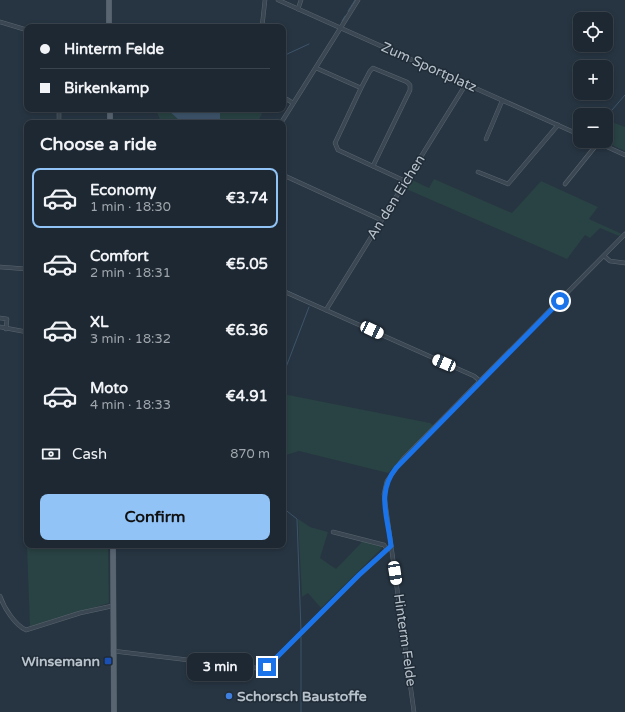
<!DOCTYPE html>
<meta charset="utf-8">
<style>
:root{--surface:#1d2832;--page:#25303a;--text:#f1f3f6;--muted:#a0a6ac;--line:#3b444d;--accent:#91c3f7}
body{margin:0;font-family:"Varela Round",sans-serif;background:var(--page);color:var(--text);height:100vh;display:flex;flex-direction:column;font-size:15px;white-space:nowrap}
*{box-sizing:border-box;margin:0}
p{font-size:13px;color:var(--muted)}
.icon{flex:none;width:22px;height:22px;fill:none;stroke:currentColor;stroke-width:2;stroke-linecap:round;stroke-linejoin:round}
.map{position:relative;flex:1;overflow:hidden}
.drawer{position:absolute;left:24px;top:120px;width:262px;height:428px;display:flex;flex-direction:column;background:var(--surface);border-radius:8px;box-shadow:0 2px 6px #0003,0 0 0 1px var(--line)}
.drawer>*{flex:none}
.hud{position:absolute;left:24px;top:24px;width:262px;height:88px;border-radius:8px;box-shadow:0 2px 6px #0003,0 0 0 1px var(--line);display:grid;align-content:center;height:88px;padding:0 16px;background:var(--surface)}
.tools{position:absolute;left:573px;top:12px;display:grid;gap:8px}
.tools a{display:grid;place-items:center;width:40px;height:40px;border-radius:8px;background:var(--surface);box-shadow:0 2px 6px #0003,0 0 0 1px var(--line);font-size:20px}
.end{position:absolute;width:18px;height:18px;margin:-9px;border:5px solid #1a73e8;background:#fff;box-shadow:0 0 0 2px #fff}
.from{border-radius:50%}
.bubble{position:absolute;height:28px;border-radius:8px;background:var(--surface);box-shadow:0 2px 6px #0003,0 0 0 1px var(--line);font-size:13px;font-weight:700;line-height:28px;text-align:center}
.car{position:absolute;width:12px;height:24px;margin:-12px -6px;border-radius:5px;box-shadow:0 0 3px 1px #0007;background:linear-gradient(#fff 24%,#345 0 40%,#fff 0 76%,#345 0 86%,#fff 0)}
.hud b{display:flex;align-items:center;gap:14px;height:38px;font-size:15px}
.hud b+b{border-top:1px solid var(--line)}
.hud i{width:10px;height:10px;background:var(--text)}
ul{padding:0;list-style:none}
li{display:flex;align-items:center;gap:12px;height:60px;margin:0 8px 6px;padding:0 8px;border:2px solid transparent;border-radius:8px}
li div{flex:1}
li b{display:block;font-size:15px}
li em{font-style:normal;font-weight:700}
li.active{border-color:var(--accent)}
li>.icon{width:36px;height:36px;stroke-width:1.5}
h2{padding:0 16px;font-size:18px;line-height:48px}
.pay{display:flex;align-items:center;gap:10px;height:44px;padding:0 16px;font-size:15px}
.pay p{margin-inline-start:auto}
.primary-button{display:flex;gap:8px;margin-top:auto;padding:8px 16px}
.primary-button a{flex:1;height:46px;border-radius:8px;background:var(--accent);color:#111;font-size:16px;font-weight:700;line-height:46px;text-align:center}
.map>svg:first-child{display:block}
</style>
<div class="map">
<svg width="625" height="712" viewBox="0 0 625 712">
<rect width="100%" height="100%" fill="#273542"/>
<g fill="#294243">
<polygon points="156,109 256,109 262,114 257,123 161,123"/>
<polygon points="606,120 625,127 625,151 603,141 606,141"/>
<polygon points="410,179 429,188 434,179 512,213 541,181 598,207 589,219 622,234 619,236 600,228 590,238 585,235 567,259 404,188"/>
<polygon points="283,394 430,423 434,426 388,473 299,451 283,456"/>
<polygon points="26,519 27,519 27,545 108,545 109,603 30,627"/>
<polygon points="298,519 310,527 328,532 320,558 336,569 363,541 380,545 382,548 321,608 308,593 302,597"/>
</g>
<polygon fill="#3d546a" points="167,109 220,109 220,123 179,123 179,120"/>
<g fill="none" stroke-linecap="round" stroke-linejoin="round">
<g stroke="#3d546a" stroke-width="1">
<polyline points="348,11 355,0"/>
<polyline points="342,21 345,16"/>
<polyline points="283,56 309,44"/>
<polyline points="606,117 625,95"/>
<polyline points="283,289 307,300"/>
<polyline points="283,375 309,307"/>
<polyline points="283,508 297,519 301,630"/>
<polyline points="301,637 301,712"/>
</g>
<defs>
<g id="street">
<polyline points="278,0 580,135"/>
<polyline points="298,9 301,0"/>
<polyline points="0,22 27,30"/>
<polyline points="262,27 265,0"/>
<polyline points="316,68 361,88 335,143 338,150 405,181"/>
<polyline points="361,88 370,71 373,68 407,82 410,85 410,90 373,166"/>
<polyline points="283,97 293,103"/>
<polyline points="59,109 59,123"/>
<polyline points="281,123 358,0"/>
<polyline points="486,139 502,101"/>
<polyline points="594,141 625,155"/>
<polyline points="478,172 508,184 558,125"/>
<polyline points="283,175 381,220"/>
<polyline points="565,184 598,143"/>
<polyline points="604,256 610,261 625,263"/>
<polyline points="0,267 27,269"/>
<polyline points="283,291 474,376 480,381"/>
<polyline points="326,310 466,84"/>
<polyline points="0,318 7,319 6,329"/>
<polyline points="0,327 27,332"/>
<polyline points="333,532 384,545 387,549"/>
<path d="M0,596C4,608 15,625 26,630L80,613L112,606"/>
<polyline points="113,651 256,668 267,667 359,575 391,546"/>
<polyline points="414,712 384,494 387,481 403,459 625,234"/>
</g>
<g id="primary">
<polyline points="109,0 109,27"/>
<polyline points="110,109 110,123"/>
<polyline points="113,545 114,712"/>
</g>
</defs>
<use href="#street" stroke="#59656f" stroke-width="4.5"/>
<use href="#primary" stroke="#45505b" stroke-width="6"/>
<use href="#street" stroke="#3b4752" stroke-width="3.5"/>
<use href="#primary" stroke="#596672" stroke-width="5.5"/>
</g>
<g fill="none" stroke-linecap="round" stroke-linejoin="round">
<path stroke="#1a73e8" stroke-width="5" d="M267,667L359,575L391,546C388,517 376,493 396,468L560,301"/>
</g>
<rect fill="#1a4fb4" stroke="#202c37" stroke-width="1.5" x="104" y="657" width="8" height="8" rx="2"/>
<circle fill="#3f7fe0" stroke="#202c37" stroke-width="1.5" cx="229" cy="696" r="4"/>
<g text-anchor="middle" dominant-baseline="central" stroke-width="3" stroke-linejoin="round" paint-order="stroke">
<g font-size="14" fill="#b8c2cc" stroke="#202c37">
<text transform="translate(429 67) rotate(24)">Zum Sportplatz</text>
<text transform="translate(396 197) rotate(-58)">An den Eichen</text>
<text transform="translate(405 640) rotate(82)">Hinterm Felde</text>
</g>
<g font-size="14" font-weight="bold" fill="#b8c2cc" stroke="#202c37" text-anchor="end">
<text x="100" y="661">Winsemann</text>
<text x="237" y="696" text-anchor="start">Schorsch Baustoffe</text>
</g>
</g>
</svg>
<div class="tools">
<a><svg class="icon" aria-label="locate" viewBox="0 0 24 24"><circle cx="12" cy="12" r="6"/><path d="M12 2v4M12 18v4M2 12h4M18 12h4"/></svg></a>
<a>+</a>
<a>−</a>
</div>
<i class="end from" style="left:560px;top:301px"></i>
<i class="end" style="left:267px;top:667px"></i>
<div class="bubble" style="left:187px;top:653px;width:66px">3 min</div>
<i class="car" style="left:372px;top:330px;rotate:115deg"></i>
<i class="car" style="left:444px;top:363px;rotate:293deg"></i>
<i class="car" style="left:395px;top:573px;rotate:171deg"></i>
<div class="hud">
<b><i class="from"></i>Hinterm Felde</b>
<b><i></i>Birkenkamp</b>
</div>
<section class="drawer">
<h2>Choose a ride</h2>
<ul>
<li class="active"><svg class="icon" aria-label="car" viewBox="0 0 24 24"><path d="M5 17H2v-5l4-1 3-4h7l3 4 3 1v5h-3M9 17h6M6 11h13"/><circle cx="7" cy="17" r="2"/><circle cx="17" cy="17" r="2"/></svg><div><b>Economy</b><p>1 min · 18:30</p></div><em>€3.74</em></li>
<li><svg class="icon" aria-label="car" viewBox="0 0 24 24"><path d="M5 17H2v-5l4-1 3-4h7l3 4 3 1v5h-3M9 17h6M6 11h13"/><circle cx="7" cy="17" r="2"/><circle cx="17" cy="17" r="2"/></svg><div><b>Comfort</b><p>2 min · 18:31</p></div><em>€5.05</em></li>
<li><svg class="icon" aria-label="car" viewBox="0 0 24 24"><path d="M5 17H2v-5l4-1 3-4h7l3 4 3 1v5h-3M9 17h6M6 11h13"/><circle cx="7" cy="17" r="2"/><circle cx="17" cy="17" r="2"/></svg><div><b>XL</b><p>3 min · 18:32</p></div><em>€6.36</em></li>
<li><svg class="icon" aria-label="car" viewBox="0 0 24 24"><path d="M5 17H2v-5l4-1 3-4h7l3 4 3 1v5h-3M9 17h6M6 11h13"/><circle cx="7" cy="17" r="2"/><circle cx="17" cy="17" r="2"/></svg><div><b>Moto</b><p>4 min · 18:33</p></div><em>€4.91</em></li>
</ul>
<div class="pay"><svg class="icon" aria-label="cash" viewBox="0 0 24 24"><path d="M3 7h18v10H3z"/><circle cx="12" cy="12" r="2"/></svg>Cash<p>870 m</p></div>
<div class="primary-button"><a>Confirm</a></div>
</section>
</div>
